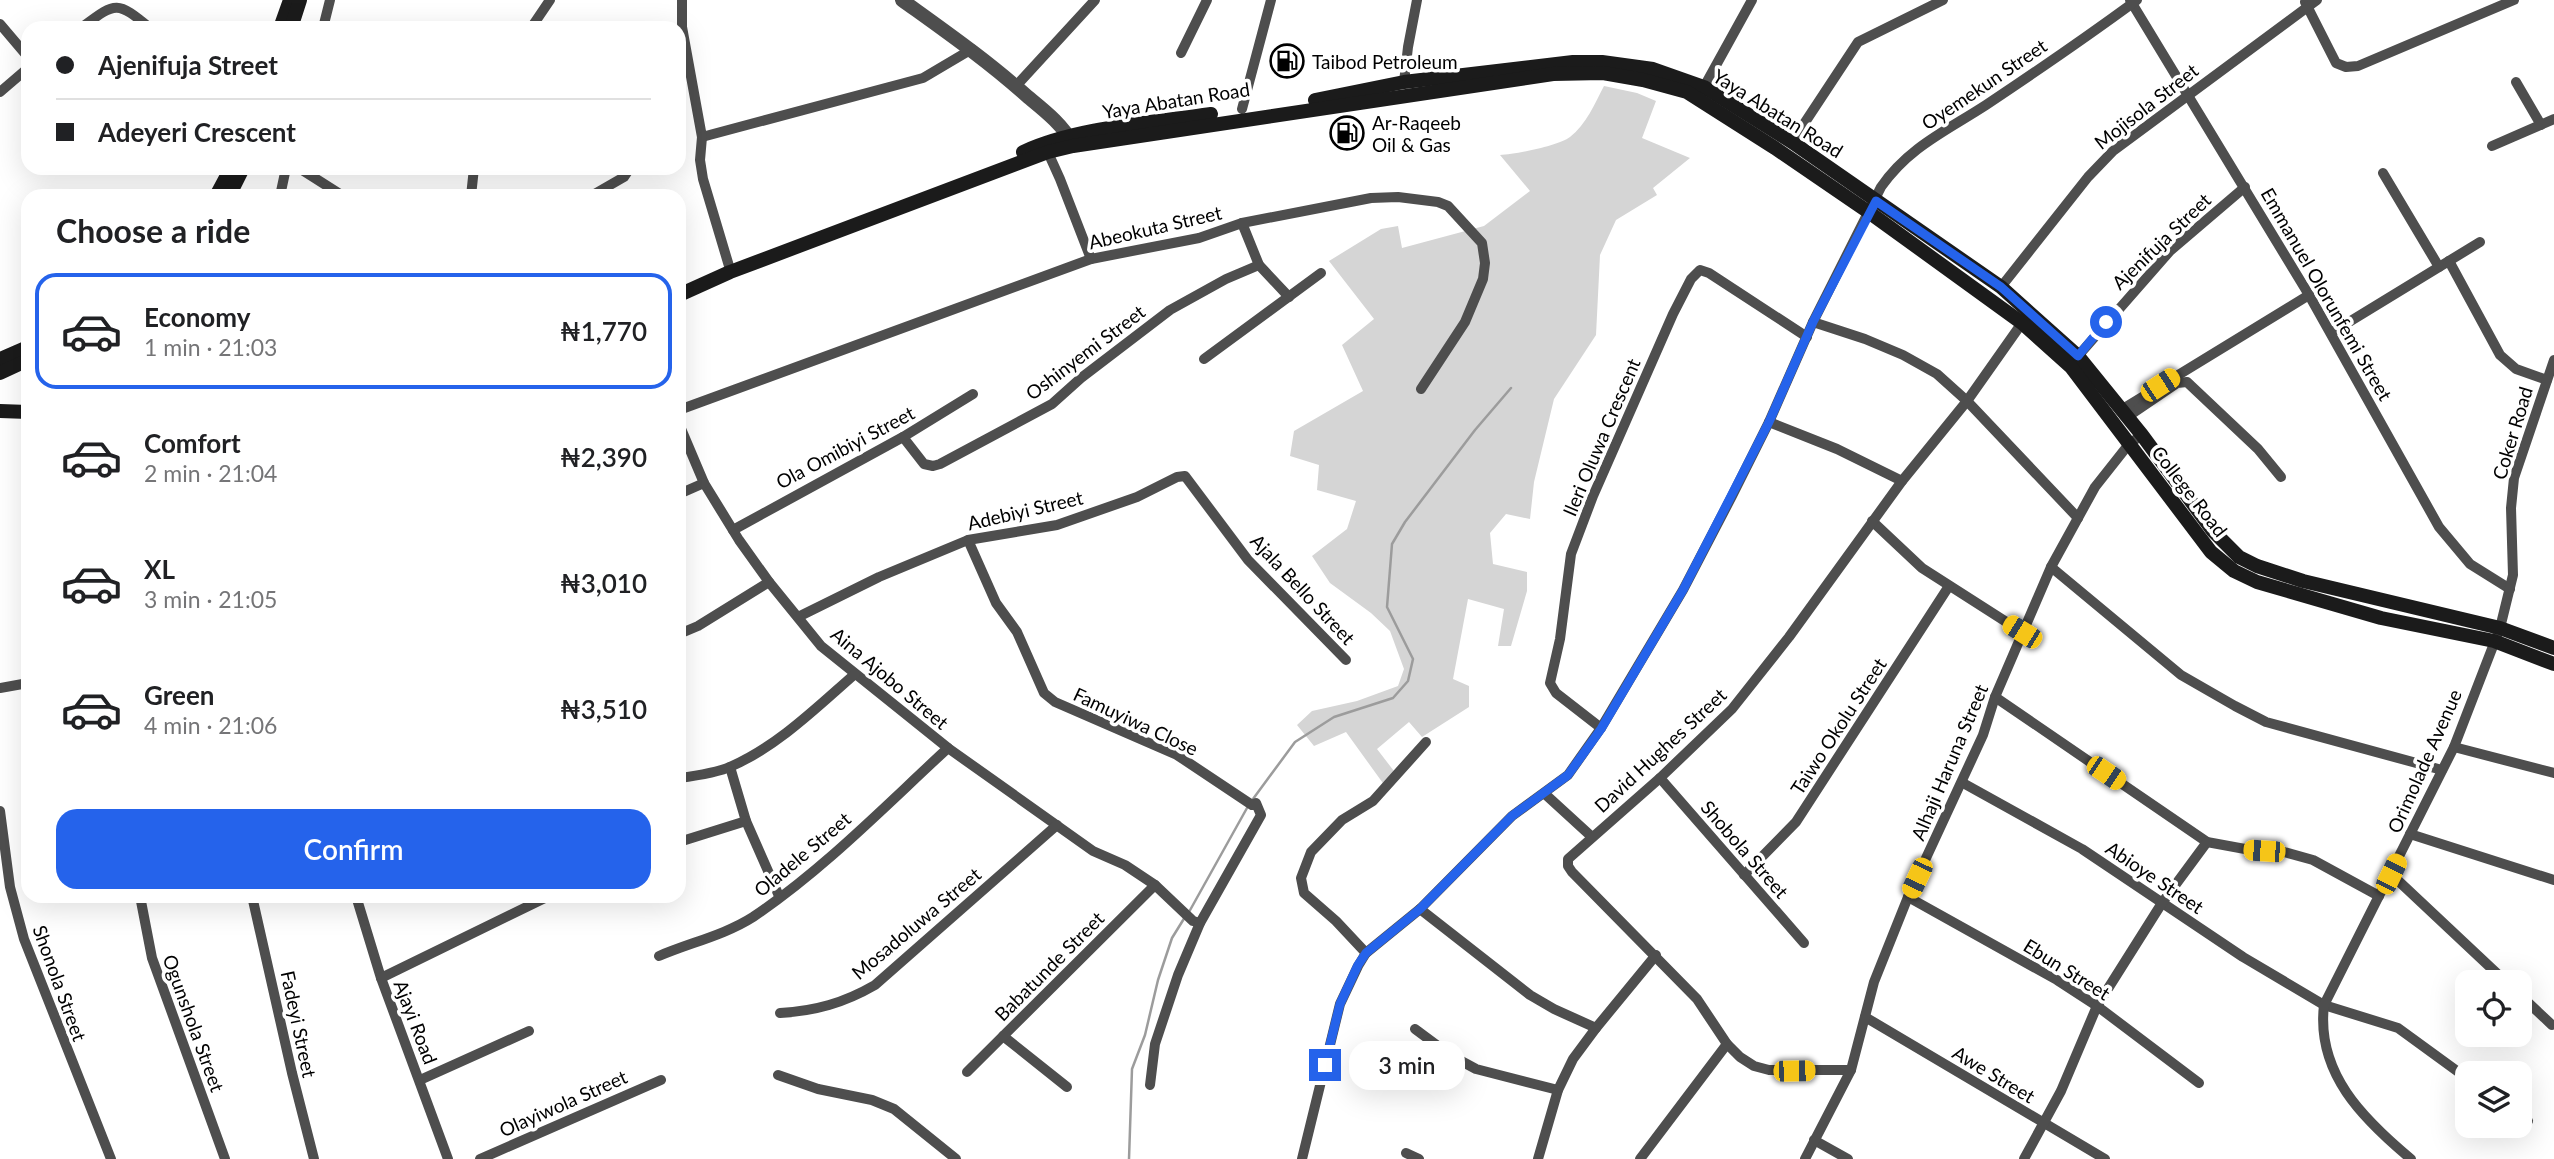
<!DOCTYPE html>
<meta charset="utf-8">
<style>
:root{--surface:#fff;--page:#f6f6f6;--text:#202124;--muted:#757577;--line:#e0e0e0;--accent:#2563eb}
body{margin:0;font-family:Lato,sans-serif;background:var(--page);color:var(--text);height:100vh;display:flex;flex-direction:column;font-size:26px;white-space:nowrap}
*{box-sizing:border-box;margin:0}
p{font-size:23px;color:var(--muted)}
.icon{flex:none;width:38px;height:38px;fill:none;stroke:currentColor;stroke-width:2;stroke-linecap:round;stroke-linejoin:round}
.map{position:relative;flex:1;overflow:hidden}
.sheet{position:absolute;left:21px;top:189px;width:665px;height:714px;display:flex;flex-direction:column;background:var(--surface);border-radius:21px;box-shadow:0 7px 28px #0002}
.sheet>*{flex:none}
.hud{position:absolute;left:21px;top:21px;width:665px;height:154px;border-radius:21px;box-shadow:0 7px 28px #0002;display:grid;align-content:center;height:154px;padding:0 35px;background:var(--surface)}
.controls{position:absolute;left:2455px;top:970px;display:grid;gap:14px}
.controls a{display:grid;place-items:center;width:77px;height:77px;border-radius:14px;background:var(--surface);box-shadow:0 7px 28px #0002;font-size:35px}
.end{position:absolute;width:32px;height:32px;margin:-16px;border:9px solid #2563eb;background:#fff;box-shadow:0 0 0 4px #fff}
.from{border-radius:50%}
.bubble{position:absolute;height:49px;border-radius:21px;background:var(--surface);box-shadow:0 7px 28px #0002;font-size:23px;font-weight:600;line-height:49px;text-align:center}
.car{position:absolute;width:21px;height:42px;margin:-21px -10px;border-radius:9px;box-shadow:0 0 5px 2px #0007;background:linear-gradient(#f5c518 24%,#345 0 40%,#f5c518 0 76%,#345 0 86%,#f5c518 0)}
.hud b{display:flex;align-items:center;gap:24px;height:66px;font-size:26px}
.hud b+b{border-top:2px solid var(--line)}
.hud i{width:18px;height:18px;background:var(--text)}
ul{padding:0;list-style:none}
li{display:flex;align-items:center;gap:21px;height:116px;margin:0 14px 10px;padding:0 21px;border:4px solid transparent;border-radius:21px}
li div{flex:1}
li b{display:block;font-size:26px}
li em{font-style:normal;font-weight:600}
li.active{border-color:var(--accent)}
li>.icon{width:63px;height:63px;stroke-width:1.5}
h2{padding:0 35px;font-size:32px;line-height:84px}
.action{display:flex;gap:14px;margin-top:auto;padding:14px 35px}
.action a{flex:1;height:80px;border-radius:21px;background:var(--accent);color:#fff;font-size:28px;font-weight:600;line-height:80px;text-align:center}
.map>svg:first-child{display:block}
</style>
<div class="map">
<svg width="2554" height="1159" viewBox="0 0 2554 1159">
<rect width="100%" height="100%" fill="#fff"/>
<path fill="#d5d5d5" d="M1604,86L1637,93L1656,101L1642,138L1690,158L1653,188L1657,195L1616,220L1600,255L1596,335L1554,399L1534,482L1530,519L1506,514L1490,533L1493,564L1527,572V591L1511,646H1498L1504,609L1468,599L1453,679L1469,686V707L1422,737L1409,722L1377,749L1397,775L1385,786L1346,732L1314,746L1297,725L1312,711L1357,701L1398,686L1404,669L1390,631L1371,613L1330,583L1312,556L1347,529L1356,501L1317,490L1319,465L1290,456L1294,431L1363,391L1342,345L1374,319L1329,261L1381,229L1398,226L1402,248L1484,226L1530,191L1500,155C1516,154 1558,146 1570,137C1586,125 1595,103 1604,86Z"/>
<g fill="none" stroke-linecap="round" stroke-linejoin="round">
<g stroke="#9c9c9c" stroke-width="2.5">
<polyline points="1253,799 1295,742 1334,717 1393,698 1408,681 1413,659 1387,607 1392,544 1405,522 1475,430 1511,388"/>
<polyline points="1189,912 1247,808"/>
<polyline points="1129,1159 1132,1069 1145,1035 1158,980 1172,938 1185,917"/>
</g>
<g stroke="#4e4e4e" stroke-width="10">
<polyline points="682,0 682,27 702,137 923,78 972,49"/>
<polyline points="2130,0 2309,295 2439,527 2470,564 2510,589"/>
<polyline points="2305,2 2336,63 2346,67 2358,66 2514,0"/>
<polyline points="0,24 28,57"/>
<path d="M81,28C116,2 116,0 150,28"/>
<polyline points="323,28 330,0"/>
<polyline points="531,28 550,0"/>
<polyline points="1181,53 1207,0"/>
<polyline points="1404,82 1408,47 1417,0"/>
<polyline points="2516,82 2541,125"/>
<polyline points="1016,86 1095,0"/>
<polyline points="1704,87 1752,0"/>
<polyline points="0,92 28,68"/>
<polyline points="1242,109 1271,0"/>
<polyline points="702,137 700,160 703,179 729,266"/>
<polyline points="1792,142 1858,42 1943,0"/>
<polyline points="2492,146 2554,119"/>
<polyline points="1046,148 1060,179 1091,259"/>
<polyline points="299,168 343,196"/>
<polyline points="2383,173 2439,267"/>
<polyline points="280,196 286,168"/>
<polyline points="471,196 474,168"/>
<polyline points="591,196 624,177 630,168"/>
<polyline points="1242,223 1259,265 1289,297"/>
<polyline points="2449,261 2500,355 2516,369 2547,380"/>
<polyline points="2001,287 2088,177 2113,151 2317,0"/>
<polyline points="1813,322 1865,339 1903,355 1937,374 1967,401 2078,518"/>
<polyline points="2331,333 2480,242"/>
<polyline points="2078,356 2170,251 2245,187"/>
<polyline points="1204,359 1321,273"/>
<polyline points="679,410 1091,259 1199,238 1242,223 1371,198 1398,197 1438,202 1448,206 1482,243 1485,263 1483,279 1465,322 1421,389"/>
<polyline points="2121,410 2309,295"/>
<polyline points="2127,417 2177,383 2187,382 2258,449 2281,477"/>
<polyline points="1769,422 1837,449 1902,481"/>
<polyline points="679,424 704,483 739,540 769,582 821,646 948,748 1093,851 1125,865 1155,885 1193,921 1200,923"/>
<polyline points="903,437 924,464 933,466 940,464 1052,404 1081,378 1170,310 1226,279 1259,265"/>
<polyline points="679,494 704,483"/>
<polyline points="1872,521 1922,568 2022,632"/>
<polyline points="733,530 903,437 973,394"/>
<polyline points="968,540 996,603 1017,632 1044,693 1055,702 1177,755 1252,805 1256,803 1261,815 1200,923 1178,975 1155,1044 1150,1085"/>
<polyline points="2051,567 2181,675 2235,706 2266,722 2442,770"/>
<polyline points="798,617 879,577 968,540 1057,525 1137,497 1177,477 1185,476 1248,560 1346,660"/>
<polyline points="679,634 698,626 769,582"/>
<polyline points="0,688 28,683"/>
<polyline points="1995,697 2207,842 2245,849 2284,852 2313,860 2379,896"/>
<polyline points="1601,728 1556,693 1550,683 1560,639 1571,554 1593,496 1673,314 1691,279 1700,270 1709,273 1807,337"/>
<polyline points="2454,747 2554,773"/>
<polyline points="730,767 746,821 779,896"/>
<path d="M679,778C695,776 717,773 732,766C779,745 817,707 855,674"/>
<polyline points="1660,778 1804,943"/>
<polyline points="1963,783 2082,849 2243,957 2324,1005 2398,1028 2468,1079"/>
<polyline points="1545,794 1592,837"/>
<polyline points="0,811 10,887 24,939 111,1159"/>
<polyline points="2410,834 2554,880"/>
<polyline points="679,842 746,821"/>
<polyline points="2391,874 2506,982"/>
<polyline points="1744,875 1796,822 1949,586"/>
<polyline points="140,896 152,958 225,1159"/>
<polyline points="252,896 292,1073 314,1159"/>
<polyline points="356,896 381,978 448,1159"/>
<polyline points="1908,897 2057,980 2097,1006 2199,1083"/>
<polyline points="1420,909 1530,995 1554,1009 1596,1028 1656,955"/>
<polyline points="1366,953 1336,921 1304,893 1301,878 1311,852 1342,820 1373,801 1426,742"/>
<path d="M659,956C689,943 725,935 753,917C824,869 885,806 948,748"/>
<polyline points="381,978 549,896"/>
<polyline points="2520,995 2552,1025"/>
<path d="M780,1013C815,1011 844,1003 875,985L1057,825"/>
<polyline points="1865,1017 2105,1159"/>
<polyline points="1415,1029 1450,1055 1476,1069 1558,1090"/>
<polyline points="1003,1036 1067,1087"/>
<polyline points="1851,1070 1769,1070 1754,1066 1740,1057 1727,1044 1697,999 1572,872 1568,866 1568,859 1660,778 1732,709 1789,637 1902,481 1967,401 2022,323"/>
<polyline points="967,1072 1155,885"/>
<polyline points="778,1075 818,1089 872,1100 894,1109 956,1159"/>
<polyline points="420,1080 529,1031"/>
<polyline points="2520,1115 2528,1121"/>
<polyline points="1814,1140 1848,1159"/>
<polyline points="1406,1153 1419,1159"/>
<polyline points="480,1159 661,1080"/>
<path d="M1302,1159L1340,1004L1358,966L1366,953L1420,909L1512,816L1568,775L1601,728L1683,590L1732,496L1769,422L1813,322L1881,187C1909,147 1946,131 1986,105C2037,71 2088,36 2137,0"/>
<polyline points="1538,1159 1558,1090 1573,1059 1596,1028"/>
<polyline points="1640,1159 1727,1044"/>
<polyline points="1805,1159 1851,1070 1874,982 1908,897 1983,735 1995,697 2051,567 2095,487 2129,444 2142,435"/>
<polyline points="2024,1159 2061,1091 2097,1006 2162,903 2207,842"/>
<path d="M2411,1159C2363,1119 2316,1073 2324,1005L2454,747L2500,628L2513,575L2511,508L2514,478L2554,360"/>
</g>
<path stroke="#4e4e4e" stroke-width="14" d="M902,0C945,31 988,61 1028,97C1045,111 1062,124 1073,144"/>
<g stroke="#1b1b1b" stroke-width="14">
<polyline points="280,28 290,0"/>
<polyline points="291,28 300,0"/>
<polyline points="1315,100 1404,82 1573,62 1602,62 1653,69 1704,87 1792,142 2001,287 2078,356 2142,435 2213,531 2239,557 2257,566 2303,581 2500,628 2554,648"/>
<path d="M1023,152C1077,127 1152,123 1211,114"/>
<polyline points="216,196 231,168"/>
<polyline points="229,196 243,168"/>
<polyline points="679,295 730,272 1048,152 1073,146 1553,74 1603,73 1643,80 1687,92 1775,148 1870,213 2022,323 2071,367 2211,552 2234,571 2257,582 2381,618 2494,641 2554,664"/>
<polyline points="0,359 28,347"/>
<polyline points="0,373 28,360"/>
<polyline points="0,411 28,412"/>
</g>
</g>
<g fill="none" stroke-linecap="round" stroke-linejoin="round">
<polyline stroke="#2563eb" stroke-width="9" points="1325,1065 1340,1004 1358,965 1366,953 1420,909 1512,816 1568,775 1601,729 1683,590 1769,422 1813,322 1876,201 2001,287 2078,356 2106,322"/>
</g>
<defs>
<symbol id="fuel-ring" viewBox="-11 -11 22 22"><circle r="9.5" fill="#fff" stroke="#000" stroke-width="1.5"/><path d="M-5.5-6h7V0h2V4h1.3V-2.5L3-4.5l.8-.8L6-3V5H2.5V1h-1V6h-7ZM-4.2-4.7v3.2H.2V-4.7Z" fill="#000"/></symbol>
</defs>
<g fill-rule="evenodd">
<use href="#fuel-ring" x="1268" y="42" width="38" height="38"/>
<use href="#fuel-ring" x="1328" y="114" width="38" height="38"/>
</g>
<g text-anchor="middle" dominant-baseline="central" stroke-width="7" stroke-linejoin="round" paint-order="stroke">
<g font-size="19" fill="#000" stroke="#fff" text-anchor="start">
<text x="1312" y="61">Taibod Petroleum</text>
<text x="1372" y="122">Ar-Raqeeb<tspan x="1372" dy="22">Oil &amp; Gas</tspan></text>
</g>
<g font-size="19" fill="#000" stroke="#fff">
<text transform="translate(1984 84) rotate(-34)">Oyemekun Street</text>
<text transform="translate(1176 100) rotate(-9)">Yaya Abatan Road</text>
<text transform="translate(2146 106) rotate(-38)">Mojisola Street</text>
<text transform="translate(1778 113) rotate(32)">Yaya Abatan Road</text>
<text transform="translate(1155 227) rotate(-13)">Abeokuta Street</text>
<text transform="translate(2161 241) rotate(-44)">Ajenifuja Street</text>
<text transform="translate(2327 294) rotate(60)">Emmanuel Olorunfemi Street</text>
<text transform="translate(1085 352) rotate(-37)">Oshinyemi Street</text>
<text transform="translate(2512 433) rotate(-73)">Coker Road</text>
<text transform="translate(1601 437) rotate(-67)">Ileri Oluwa Crescent</text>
<text transform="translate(845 447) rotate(-28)">Ola Omibiyi Street</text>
<text transform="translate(2190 491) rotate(52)">College Road</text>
<text transform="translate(1025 510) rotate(-13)">Adebiyi Street</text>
<text transform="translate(1303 589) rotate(47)">Ajala Bello Street</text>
<text transform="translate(890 678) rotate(40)">Aina Ajobo Street</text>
<text transform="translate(1136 721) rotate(25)">Famuyiwa Close</text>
<text transform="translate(1838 726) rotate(-57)">Taiwo Okolu Street</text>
<text transform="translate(1660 750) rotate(-43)">David Hughes Street</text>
<text transform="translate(2424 761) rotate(-66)">Orimolade Avenue</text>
<text transform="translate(1949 762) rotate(-67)">Alhaji Haruna Street</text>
<text transform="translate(1745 849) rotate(49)">Shobola Street</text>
<text transform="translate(802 854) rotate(-40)">Oladele Street</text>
<text transform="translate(2155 877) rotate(34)">Abioye Street</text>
<text transform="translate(916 923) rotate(-40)">Mosadoluwa Street</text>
<text transform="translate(1049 966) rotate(-45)">Babatunde Street</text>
<text transform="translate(2067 969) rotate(32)">Ebun Street</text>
<text transform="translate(60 983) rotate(70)">Shonola Street</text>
<text transform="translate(416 1022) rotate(69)">Ajayi Road</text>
<text transform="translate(194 1023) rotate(70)">Ogunshola Street</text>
<text transform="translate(299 1024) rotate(78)">Fadeyi Street</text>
<text transform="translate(1994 1074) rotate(31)">Awe Street</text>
<text transform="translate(563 1103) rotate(-24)">Olayiwola Street</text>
</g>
</g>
</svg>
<div class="controls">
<a><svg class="icon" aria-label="locate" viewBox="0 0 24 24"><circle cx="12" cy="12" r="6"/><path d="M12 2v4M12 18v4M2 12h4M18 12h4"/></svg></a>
<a><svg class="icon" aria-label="layers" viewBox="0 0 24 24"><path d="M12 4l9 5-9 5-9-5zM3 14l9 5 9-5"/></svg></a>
</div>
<i class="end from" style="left:2106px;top:322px"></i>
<i class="end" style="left:1325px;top:1065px"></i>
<div class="bubble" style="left:1349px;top:1041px;width:116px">3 min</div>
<i class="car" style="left:2160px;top:385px;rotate:57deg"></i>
<i class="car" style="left:2022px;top:632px;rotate:302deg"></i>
<i class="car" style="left:2106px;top:773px;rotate:124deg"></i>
<i class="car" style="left:2264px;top:851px;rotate:274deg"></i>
<i class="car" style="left:2391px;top:874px;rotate:26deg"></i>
<i class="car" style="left:1917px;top:878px;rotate:205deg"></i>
<i class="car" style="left:1794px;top:1071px;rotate:89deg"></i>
<div class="hud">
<b><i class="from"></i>Ajenifuja Street</b>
<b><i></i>Adeyeri Crescent</b>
</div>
<section class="sheet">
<h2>Choose a ride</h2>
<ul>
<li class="active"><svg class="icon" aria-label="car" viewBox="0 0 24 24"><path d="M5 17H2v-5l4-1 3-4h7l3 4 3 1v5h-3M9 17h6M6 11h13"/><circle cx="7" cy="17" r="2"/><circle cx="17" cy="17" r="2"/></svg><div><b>Economy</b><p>1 min · 21:03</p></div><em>₦1,770</em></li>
<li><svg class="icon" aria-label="car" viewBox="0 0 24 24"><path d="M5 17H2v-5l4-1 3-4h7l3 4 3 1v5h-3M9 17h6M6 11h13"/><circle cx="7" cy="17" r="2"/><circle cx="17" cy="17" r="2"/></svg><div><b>Comfort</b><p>2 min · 21:04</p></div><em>₦2,390</em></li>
<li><svg class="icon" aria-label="car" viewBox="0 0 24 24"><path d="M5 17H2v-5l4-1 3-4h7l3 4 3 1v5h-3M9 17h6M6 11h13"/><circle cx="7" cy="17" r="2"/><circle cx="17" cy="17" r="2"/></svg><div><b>XL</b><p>3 min · 21:05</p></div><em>₦3,010</em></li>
<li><svg class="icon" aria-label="car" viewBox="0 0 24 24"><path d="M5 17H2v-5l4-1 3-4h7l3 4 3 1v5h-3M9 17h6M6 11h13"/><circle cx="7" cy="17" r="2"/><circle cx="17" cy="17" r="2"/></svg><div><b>Green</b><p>4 min · 21:06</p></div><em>₦3,510</em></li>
</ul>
<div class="action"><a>Confirm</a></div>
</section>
</div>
